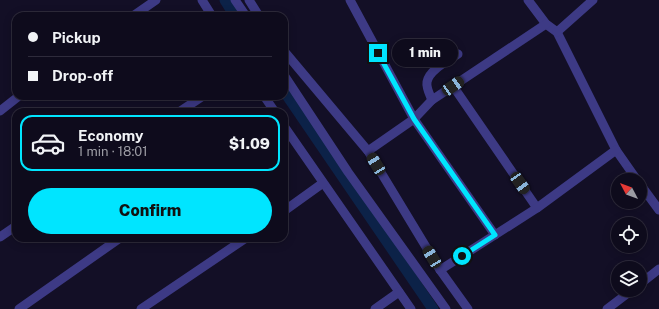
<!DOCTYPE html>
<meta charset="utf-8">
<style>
:root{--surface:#0e0b1c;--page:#171425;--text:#f1f3f6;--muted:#9b9ba3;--line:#2e2b3b;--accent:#00e5ff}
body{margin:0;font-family:"Public Sans",sans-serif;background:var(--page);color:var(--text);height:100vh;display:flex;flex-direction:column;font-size:15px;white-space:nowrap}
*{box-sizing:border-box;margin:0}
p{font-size:13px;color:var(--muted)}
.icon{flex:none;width:22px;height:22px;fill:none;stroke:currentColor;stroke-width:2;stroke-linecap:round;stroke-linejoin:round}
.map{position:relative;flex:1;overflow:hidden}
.sheet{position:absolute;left:12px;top:108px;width:276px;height:134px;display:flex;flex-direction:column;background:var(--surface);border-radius:12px;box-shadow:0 2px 10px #0003,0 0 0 1px var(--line)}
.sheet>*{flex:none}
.guide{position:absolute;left:12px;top:12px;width:276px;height:88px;border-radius:12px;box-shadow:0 2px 10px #0003,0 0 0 1px var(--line);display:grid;align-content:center;height:88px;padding:0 16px;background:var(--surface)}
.needle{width:26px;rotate:311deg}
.fabs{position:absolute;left:611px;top:173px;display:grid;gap:8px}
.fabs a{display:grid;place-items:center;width:36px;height:36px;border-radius:50%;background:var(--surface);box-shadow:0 2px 10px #0003,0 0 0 1px var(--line);font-size:20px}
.end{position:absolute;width:18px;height:18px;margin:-9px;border:5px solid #00e5ff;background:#111;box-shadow:0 0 0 2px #111}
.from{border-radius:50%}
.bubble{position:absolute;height:28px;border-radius:14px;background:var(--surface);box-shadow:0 2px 10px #0003,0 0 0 1px var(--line);font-size:13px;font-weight:800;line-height:28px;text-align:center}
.car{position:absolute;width:12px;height:24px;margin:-12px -6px;border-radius:5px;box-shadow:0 0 3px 1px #0007;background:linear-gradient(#222 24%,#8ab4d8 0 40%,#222 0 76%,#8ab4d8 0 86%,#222 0)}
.guide b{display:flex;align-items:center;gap:14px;height:38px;font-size:15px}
.guide b+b{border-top:1px solid var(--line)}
.guide i{width:10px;height:10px;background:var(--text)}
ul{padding:7px 0 0;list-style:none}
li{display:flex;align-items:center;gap:12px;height:56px;margin:0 8px 6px;padding:0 8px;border:2px solid transparent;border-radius:12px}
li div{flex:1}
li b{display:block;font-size:15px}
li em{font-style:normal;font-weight:800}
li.active{border-color:var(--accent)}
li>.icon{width:36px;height:36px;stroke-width:1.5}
.button{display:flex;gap:8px;margin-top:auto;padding:8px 16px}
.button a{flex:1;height:46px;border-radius:24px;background:var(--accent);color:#111;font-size:16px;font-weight:800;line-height:46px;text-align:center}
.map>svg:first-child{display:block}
</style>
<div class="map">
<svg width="659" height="309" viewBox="0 0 659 309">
<rect width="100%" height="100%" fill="#130f26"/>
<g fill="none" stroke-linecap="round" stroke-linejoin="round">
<g stroke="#0c2248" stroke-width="11">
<polyline points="225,0 235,16"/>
<polyline points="284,91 433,309"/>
</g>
<g stroke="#3d3a85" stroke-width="9">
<polyline points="202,0 212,16"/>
<polyline points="235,0 246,16"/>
<polyline points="249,0 259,16"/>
<polyline points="350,0 414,119 495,235"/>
<polyline points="528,0 546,24 557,32 616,150 637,180"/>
<polyline points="133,16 156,0"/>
<polyline points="557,32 593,0"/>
<polyline points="284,51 368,151 440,270 468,309"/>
<polyline points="284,75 348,172 446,309"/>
<polyline points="453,86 537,208"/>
<polyline points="264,96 275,112"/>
<path d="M432,100C430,95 426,88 427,82C429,70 449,60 458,54"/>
<polyline points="0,111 19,96"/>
<polyline points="179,112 203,96"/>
<polyline points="284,126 411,309"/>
<polyline points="368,151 414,119 432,100 546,24"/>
<polyline points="640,184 659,210"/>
<polyline points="284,211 323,183"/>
<polyline points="0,237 16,226"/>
<polyline points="440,270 537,208 616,150"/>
<polyline points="640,284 659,269"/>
<polyline points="19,309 120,238"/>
<polyline points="141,309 246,238"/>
<polyline points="375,309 399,292"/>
<polyline points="607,309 632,290"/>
</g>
</g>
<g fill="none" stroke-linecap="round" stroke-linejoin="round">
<polyline stroke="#00e5ff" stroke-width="5" points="378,53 414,119 495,235 462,256"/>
</g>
</svg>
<div class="fabs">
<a><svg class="needle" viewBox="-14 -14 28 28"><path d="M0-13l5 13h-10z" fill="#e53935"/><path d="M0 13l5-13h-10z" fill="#9b9ba3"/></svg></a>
<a><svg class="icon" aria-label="locate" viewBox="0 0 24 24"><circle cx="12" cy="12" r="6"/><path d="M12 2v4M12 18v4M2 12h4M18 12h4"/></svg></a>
<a><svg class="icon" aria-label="layers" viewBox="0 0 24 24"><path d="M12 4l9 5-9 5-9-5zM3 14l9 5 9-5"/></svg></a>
</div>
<i class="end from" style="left:462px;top:256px"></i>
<i class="end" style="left:378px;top:53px"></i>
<div class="bubble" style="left:392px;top:39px;width:66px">1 min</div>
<i class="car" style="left:453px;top:86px;rotate:56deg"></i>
<i class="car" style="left:376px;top:164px;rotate:329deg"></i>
<i class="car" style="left:520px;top:183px;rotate:145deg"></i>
<i class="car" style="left:432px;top:257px;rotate:329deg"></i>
<div class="guide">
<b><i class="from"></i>Pickup</b>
<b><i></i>Drop-off</b>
</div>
<section class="sheet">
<ul>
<li class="active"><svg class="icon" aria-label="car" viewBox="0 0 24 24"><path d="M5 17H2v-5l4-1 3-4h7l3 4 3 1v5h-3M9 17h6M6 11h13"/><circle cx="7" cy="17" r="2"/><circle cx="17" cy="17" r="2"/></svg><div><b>Economy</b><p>1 min · 18:01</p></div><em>$1.09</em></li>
</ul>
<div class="button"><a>Confirm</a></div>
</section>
</div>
